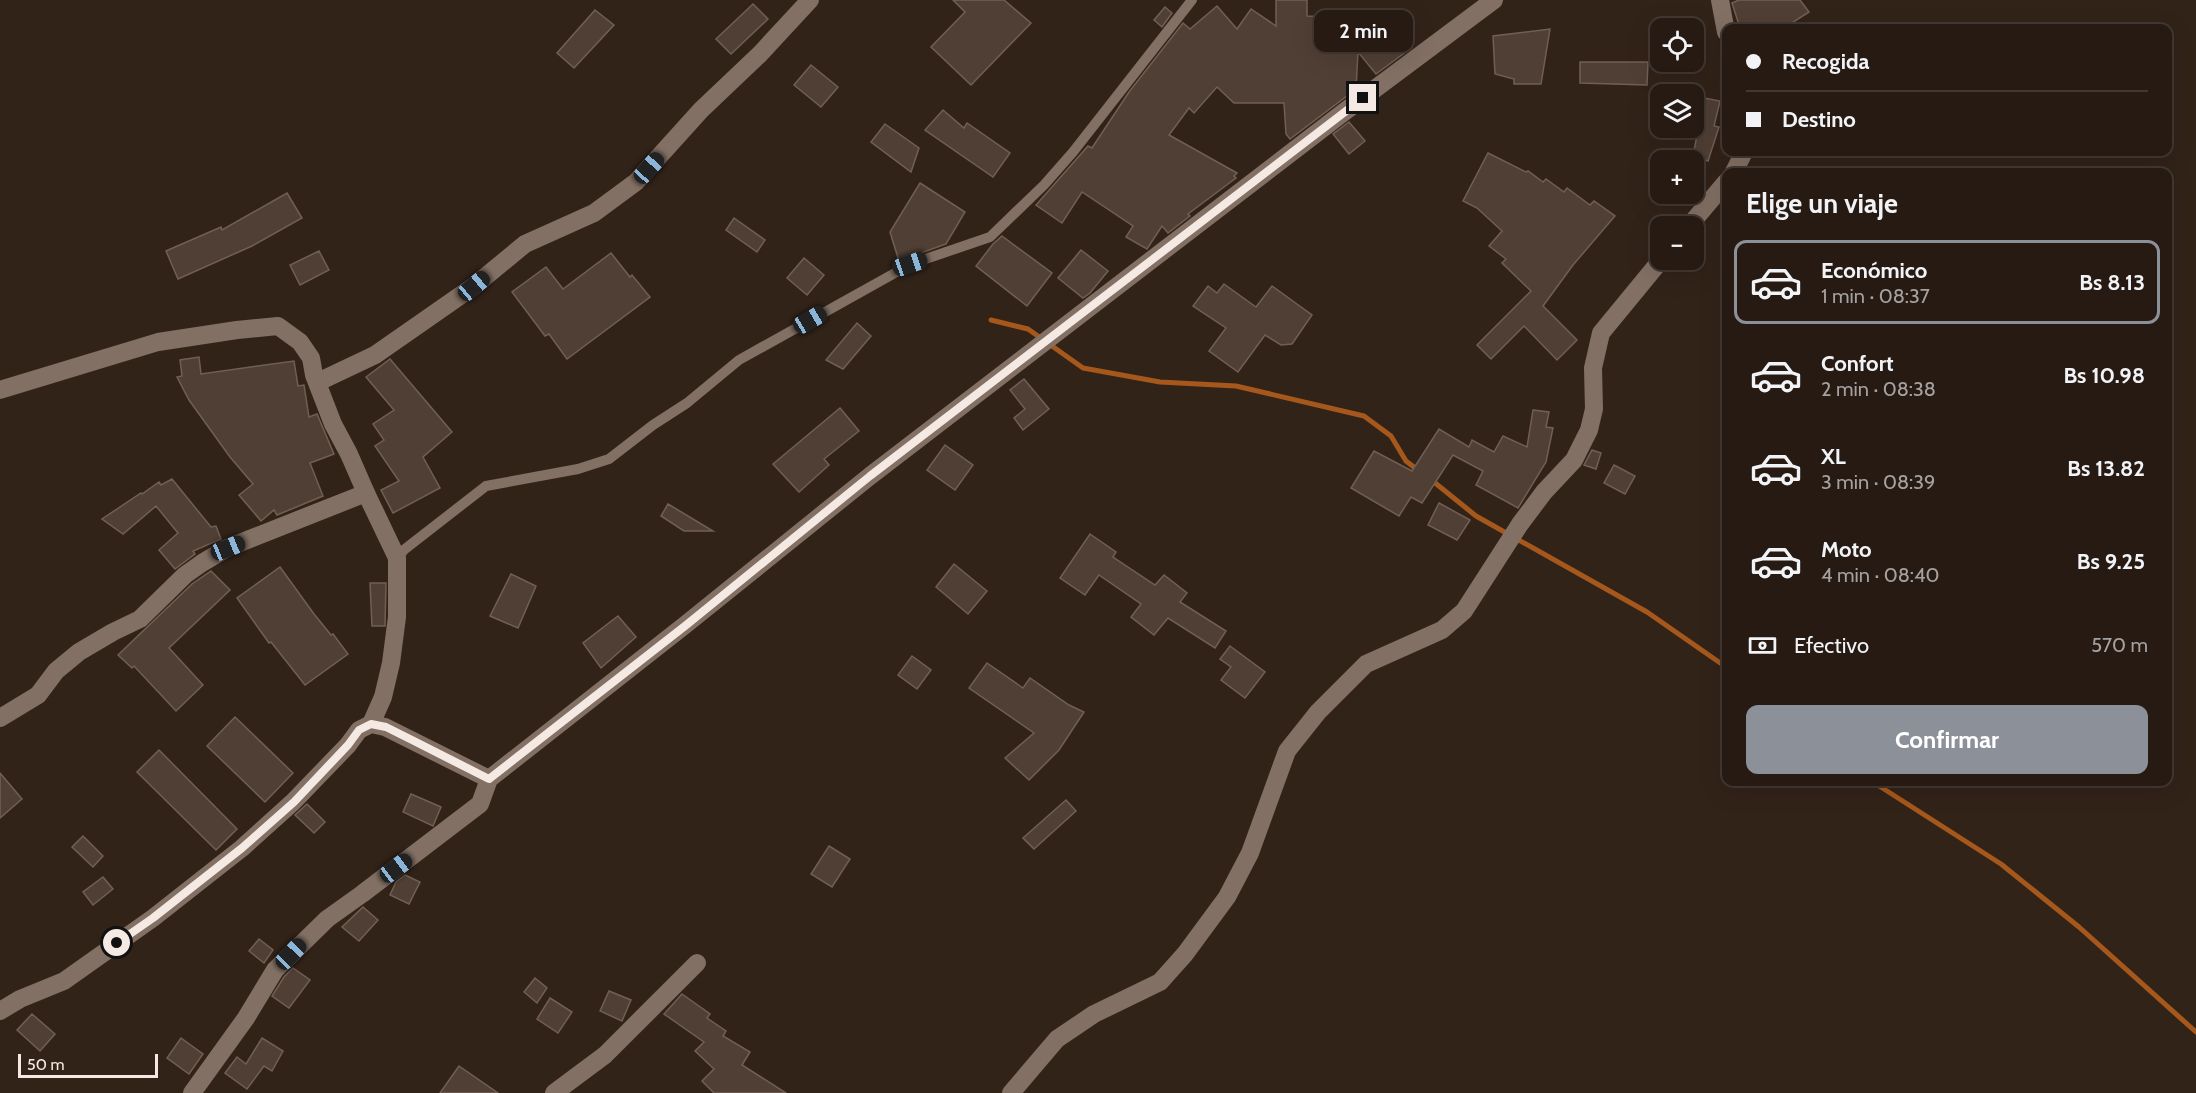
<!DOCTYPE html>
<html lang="es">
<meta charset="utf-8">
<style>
:root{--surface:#261a13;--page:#322721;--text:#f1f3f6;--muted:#a4a1a0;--line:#423833;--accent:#8c9099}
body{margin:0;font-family:Cabin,sans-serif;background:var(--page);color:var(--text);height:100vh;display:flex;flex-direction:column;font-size:22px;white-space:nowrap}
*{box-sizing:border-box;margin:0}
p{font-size:20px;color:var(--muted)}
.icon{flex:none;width:33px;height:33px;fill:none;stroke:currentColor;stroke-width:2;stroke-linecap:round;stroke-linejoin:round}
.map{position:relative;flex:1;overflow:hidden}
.details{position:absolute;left:1722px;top:168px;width:450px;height:618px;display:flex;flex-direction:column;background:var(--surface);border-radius:12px;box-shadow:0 6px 24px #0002,0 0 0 2px var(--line)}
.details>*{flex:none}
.hud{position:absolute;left:1722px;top:24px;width:450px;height:132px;border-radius:12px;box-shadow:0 6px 24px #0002,0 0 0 2px var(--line);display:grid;align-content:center;height:132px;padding:0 24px;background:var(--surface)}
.controls{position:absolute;left:1650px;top:18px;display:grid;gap:12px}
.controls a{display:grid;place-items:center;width:54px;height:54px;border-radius:12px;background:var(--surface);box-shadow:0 6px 24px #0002,0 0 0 2px var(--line);font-size:30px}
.scale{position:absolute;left:18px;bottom:15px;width:140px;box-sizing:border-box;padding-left:6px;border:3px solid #f5eae3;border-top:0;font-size:16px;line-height:21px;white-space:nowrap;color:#f5eae3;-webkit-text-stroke:4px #322319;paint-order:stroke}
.end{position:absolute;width:27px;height:27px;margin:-14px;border:8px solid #f5eae3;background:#111;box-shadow:0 0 0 3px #111}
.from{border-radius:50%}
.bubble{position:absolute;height:42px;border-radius:12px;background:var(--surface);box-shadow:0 6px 24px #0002,0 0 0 2px var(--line);font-size:20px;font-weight:700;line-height:42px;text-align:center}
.car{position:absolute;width:18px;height:36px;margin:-18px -9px;border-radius:8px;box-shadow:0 0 4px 2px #0007;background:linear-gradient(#222 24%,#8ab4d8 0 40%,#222 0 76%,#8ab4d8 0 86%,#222 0)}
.hud b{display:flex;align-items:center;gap:21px;height:57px;font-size:22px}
.hud b+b{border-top:2px solid var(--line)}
.hud i{width:15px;height:15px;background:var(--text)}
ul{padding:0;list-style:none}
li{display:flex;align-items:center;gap:18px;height:84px;margin:0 12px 9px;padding:0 12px;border:3px solid transparent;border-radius:12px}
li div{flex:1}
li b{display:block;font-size:22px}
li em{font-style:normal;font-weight:700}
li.active{border-color:var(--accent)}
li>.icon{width:54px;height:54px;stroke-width:1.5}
h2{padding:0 24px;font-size:27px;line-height:72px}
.pay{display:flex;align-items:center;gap:15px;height:66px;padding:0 24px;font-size:22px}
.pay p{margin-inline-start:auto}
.cta{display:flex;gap:12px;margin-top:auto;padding:12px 24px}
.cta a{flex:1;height:69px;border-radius:12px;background:var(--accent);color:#fff;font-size:24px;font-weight:700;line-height:69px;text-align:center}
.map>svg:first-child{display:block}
</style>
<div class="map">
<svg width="2196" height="1093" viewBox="0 0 2196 1093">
<rect width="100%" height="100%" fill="#322319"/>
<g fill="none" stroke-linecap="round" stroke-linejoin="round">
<g stroke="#a6581c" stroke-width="5">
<polyline points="991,320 1028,329 1083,368 1160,382 1236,386 1364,416 1391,436 1406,461 1419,471"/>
<polyline points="1429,478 1476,516 1647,612 1726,667"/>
<polyline points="1873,782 2001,864 2079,927 2196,1032"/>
</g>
</g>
<g fill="#503f35" stroke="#715f54" stroke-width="1.5">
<polygon points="953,0 1004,0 1031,23 971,85 931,47 965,12"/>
<polygon points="1276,0 1307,0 1307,16 1371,18 1371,14 1400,14 1400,34 1411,48 1376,74 1358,52 1356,89 1290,139 1286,134 1284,103 1234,103 1217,87 1194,113 1189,108 1169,135 1237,173 1234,176 1236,178 1188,214 1190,216 1168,233 1162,226 1147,249 1126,237 1133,226 1082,192 1062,223 1036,205 1088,146 1092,148 1129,92 1183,23 1190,29 1217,6 1237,29 1251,9 1276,26"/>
<polygon points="1739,0 1800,0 1809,12 1784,28 1740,28 1732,3"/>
<polygon points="753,4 768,19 731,54 716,39"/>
<polygon points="1165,7 1172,13 1162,27 1154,20"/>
<polygon points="595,10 614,25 574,68 557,53"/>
<polygon points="1550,29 1541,84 1514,84 1514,79 1495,74 1493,36"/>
<polygon points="1580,62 1648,62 1647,85 1580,83"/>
<polygon points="811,65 838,87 821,107 794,85"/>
<polygon points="1704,98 1720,101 1714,126 1719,127 1708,161 1693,156"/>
<polygon points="943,110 964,128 967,123 1010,153 993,177 925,130"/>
<polygon points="1349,122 1365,141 1349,154 1333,134"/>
<polygon points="885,124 919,148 911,172 871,142"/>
<polygon points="1488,153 1526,172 1528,171 1543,182 1546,179 1564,192 1567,188 1590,205 1594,201 1615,216 1573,265 1543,306 1577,340 1557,360 1524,326 1491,359 1477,345 1531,291 1502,263 1506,259 1489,246 1502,231 1477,208 1463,201"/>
<polygon points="920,183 965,212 946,244 899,261 890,232"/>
<polygon points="287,193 302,218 252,246 178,279 166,251 221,227 222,230"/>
<polygon points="734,218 765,240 757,252 726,230"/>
<polygon points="1002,236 1052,273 1027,306 976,266 993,244"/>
<polygon points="1081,250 1108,271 1090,293 1083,298 1058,278"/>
<polygon points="319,251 329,270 300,285 290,265"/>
<polygon points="611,253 630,277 632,275 650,297 567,359 549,334 545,336 512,292 546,267 563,289"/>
<polygon points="804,258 824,275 807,295 787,278"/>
<polygon points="1224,284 1256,307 1272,286 1312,315 1292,344 1281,345 1265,335 1238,372 1209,351 1226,328 1193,306 1208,286 1217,293"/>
<polygon points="857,323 871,336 843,369 826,360"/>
<polygon points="199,357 201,374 294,361 298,386 304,385 309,417 317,414 334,454 310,463 323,496 277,515 274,510 261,521 239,495 253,484 230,457 189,400 177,377 182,376 180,360"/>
<polygon points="390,359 452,432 423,457 440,488 393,513 381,490 399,481 375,446 384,440 373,424 394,410 366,377"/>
<polygon points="1024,379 1049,409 1023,430 1014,418 1025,409 1010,390"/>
<polygon points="840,408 859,431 824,459 829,465 799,492 773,464"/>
<polygon points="1533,410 1549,412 1546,427 1553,428 1546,462 1518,508 1476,485 1483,471 1453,455 1422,503 1411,497 1399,516 1351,488 1374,451 1412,471 1439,429 1469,447 1472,440 1494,452 1503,436 1527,447"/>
<polygon points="945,445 973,465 955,490 927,470"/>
<polygon points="1592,450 1601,453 1596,469 1584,465"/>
<polygon points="1614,465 1635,476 1625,494 1604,483"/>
<polygon points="172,479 211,527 216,526 221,539 193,551 195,554 175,569 159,550 178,533 156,506 123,534 102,519 141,493 142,494 159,482 161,485"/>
<polygon points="1439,503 1470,520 1457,540 1428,525"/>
<polygon points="668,504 713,531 684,531 661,516"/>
<polygon points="1090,534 1116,552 1113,557 1155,585 1164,575 1187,593 1180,602 1226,631 1215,648 1168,618 1154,635 1131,617 1141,604 1099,575 1085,595 1060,578"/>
<polygon points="954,564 987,591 968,614 936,587"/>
<polygon points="280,567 314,614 331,635 333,634 348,654 305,685 271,642 269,643 237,598"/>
<polygon points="211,571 230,590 169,648 203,685 176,711 134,666 132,668 118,655 192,584"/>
<polygon points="511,574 536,586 518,628 490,616"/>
<polygon points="370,583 386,583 385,626 372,626"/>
<polygon points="618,616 636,637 601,668 583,643"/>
<polygon points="1230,646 1265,672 1245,698 1221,680 1231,667 1220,659"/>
<polygon points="912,656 931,670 917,689 898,675"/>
<polygon points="987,663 1023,688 1030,678 1069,705 1084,712 1059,750 1029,780 1005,758 1034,733 969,688"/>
<polygon points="235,717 293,773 265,802 207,746"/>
<polygon points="159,750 237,829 216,850 137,772"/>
<polygon points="0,773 22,799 0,818"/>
<polygon points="411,794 441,807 433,826 403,812"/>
<polygon points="1066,800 1076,811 1034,849 1023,838"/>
<polygon points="307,804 325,822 314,833 295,815"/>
<polygon points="83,836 103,856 93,867 72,847"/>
<polygon points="829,846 850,859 832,887 811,874"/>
<polygon points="405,875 420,882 409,904 390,895 396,882"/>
<polygon points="103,877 113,889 93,905 83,892"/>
<polygon points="363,907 378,920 359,941 342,927"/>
<polygon points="259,939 273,950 264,963 249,951"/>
<polygon points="293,968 310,980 289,1008 272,996 284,977"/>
<polygon points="535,978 547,988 537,1003 524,992"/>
<polygon points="609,991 631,1000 622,1021 600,1011"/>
<polygon points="682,994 710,1014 707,1018 726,1031 723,1036 750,1052 742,1065 786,1093 714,1093 702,1081 714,1069 695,1051 704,1042 664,1014"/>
<polygon points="550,998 572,1012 558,1033 537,1019"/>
<polygon points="32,1014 55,1034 40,1051 17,1030"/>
<polygon points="181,1038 203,1054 189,1074 167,1058"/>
<polygon points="262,1038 283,1051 272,1071 264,1066 247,1089 225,1073 237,1057 246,1064"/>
<polygon points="459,1066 498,1093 440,1093"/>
</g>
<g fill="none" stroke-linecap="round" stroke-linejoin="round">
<polyline stroke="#837064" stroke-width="10" points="397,558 405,549 486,486 578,469 609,459 653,425 687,403 739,360 911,264 990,237 1044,185 1073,152 1192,0"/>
<g stroke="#837064" stroke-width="18">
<polyline points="1720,0 1726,32"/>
<polyline points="1734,172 1744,152"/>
<polyline points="1689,226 1726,182"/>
<polyline points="318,382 375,355 474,286 525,244 594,213 636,182 701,110 760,54 810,0"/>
<polyline points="0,390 158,342 237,330 278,326 300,342 311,358 314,375 333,424 349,454 366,493 397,558 397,617 391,663 383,697 371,724"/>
<polyline points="0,718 38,695 56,671 79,652 113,632 140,619 185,575 202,563 227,548 366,493"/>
<polyline points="0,1011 20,999 64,981 153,918 242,848 293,802 348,745 359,730 371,724 385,727 489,779"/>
<polyline points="192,1093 246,1018 275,970 327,919 362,894 480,804 489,779 685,625 870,476 1344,112 1494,0"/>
<polyline points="554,1093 605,1055 697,963"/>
<polyline points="1011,1093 1057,1039 1094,1014 1160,982 1185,954 1227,897 1250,853 1287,751 1318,712 1366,664 1442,630 1464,611 1520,524 1544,492 1574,460 1589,430 1594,409 1593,368 1601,333 1661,260"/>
</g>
</g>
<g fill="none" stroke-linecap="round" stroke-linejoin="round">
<polyline stroke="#f5eae3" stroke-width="8" points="117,943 153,918 242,848 294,802 348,745 359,730 371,724 386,727 414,741 489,779 685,626 870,476 1363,98"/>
</g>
</svg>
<div class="controls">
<a><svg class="icon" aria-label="locate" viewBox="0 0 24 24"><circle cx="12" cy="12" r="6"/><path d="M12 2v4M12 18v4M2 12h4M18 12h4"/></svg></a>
<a><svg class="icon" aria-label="layers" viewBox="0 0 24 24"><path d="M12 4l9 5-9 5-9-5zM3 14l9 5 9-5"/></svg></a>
<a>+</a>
<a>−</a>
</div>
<div class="scale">50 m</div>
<i class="end from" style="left:117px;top:943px"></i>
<i class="end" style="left:1363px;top:98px"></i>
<div class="bubble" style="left:1314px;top:10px;width:99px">2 min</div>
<i class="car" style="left:649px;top:168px;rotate:42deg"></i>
<i class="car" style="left:910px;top:264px;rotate:71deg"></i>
<i class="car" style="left:474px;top:286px;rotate:50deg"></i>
<i class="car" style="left:810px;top:320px;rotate:60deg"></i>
<i class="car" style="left:228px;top:548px;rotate:68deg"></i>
<i class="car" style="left:396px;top:868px;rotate:53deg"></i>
<i class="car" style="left:291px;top:954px;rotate:44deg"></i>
<div class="hud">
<b><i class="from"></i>Recogida</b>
<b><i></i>Destino</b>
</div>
<section class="details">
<h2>Elige un viaje</h2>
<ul>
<li class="active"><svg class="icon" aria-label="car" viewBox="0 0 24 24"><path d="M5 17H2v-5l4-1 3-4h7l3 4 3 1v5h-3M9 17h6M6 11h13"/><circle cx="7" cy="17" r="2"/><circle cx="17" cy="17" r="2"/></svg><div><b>Económico</b><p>1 min · 08:37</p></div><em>Bs 8.13</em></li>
<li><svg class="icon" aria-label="car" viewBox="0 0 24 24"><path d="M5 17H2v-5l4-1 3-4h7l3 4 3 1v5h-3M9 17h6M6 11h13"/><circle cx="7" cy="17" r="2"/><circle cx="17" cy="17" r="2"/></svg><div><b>Confort</b><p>2 min · 08:38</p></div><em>Bs 10.98</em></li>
<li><svg class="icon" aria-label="car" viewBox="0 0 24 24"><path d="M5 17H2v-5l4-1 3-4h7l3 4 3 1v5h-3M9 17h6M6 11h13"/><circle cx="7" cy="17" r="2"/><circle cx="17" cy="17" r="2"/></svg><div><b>XL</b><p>3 min · 08:39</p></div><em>Bs 13.82</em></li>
<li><svg class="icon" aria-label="car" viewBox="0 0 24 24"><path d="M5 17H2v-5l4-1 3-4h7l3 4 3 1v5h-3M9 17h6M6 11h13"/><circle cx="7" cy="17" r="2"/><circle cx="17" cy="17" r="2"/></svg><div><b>Moto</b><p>4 min · 08:40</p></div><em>Bs 9.25</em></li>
</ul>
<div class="pay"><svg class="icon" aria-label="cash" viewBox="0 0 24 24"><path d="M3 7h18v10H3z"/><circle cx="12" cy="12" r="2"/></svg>Efectivo<p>570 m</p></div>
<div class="cta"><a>Confirmar</a></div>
</section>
</div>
